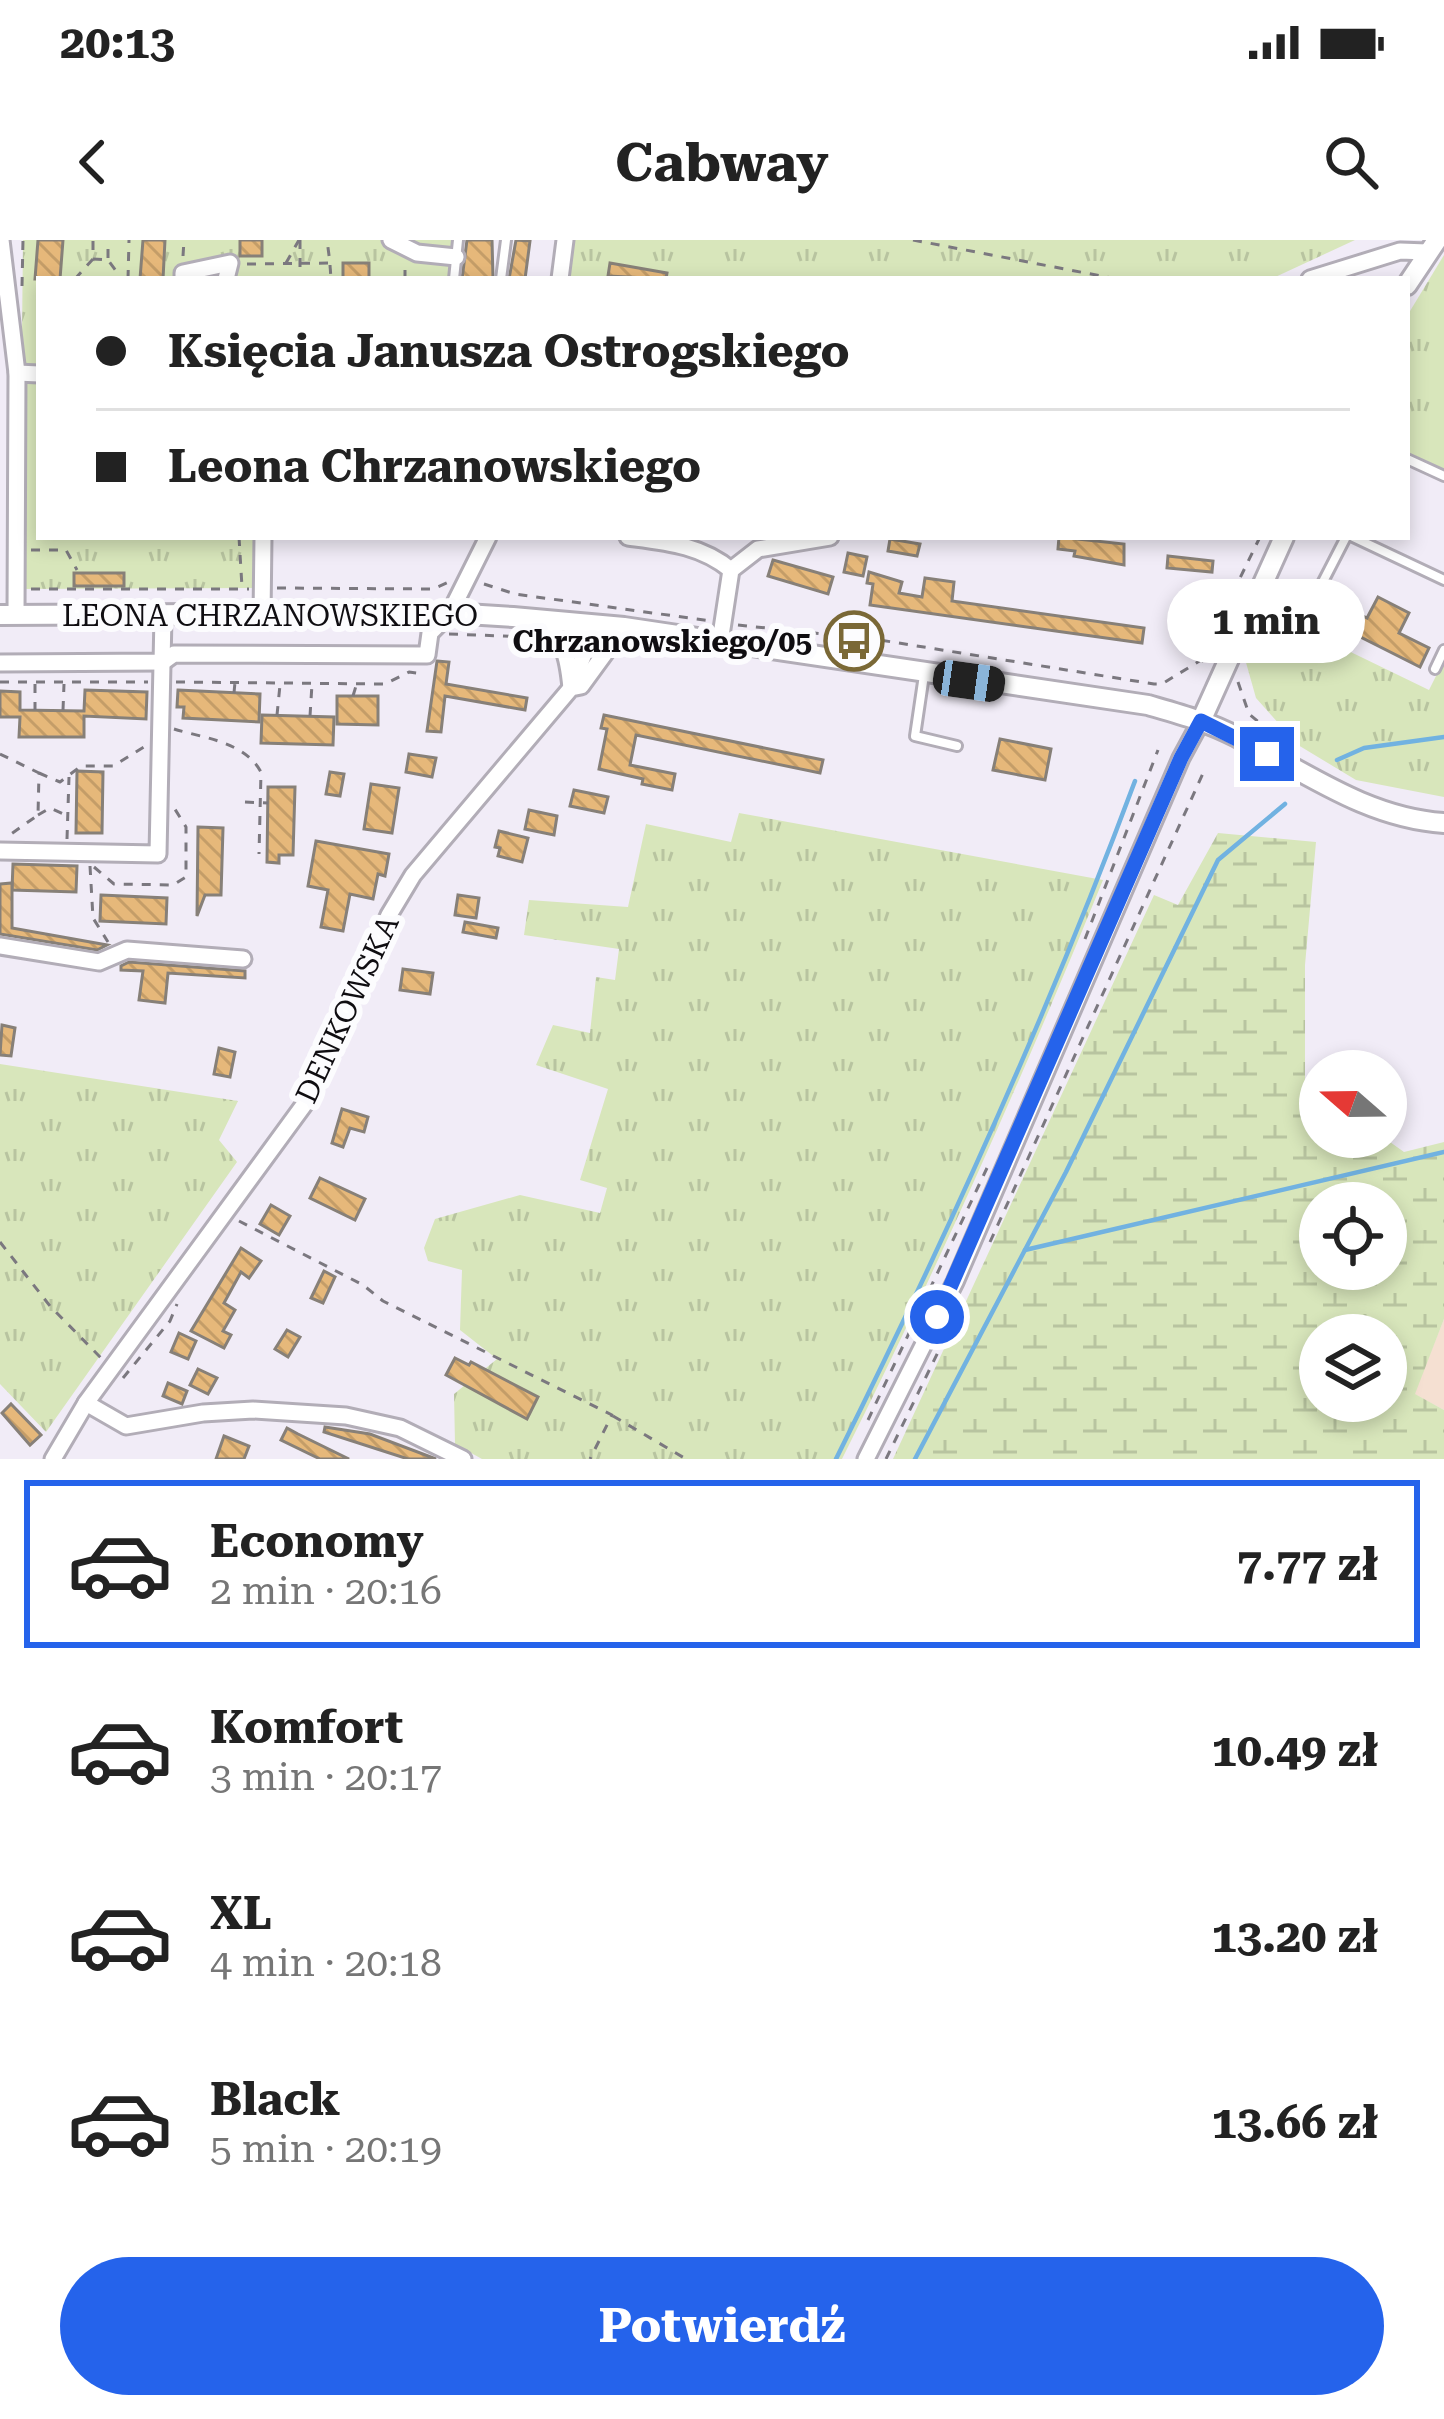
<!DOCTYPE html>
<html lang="pl">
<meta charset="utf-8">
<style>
:root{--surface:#fff;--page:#f2f2f2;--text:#222;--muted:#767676;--line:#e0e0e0;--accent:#2563eb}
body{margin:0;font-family:"Roboto Serif",serif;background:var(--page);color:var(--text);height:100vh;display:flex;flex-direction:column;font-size:45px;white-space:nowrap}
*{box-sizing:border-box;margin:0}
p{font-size:39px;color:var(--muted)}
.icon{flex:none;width:66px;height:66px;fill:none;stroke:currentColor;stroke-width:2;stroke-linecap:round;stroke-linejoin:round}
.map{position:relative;height:1219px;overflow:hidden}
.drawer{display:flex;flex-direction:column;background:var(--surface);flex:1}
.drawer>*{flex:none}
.hud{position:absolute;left:36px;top:36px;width:1374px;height:264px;border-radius:0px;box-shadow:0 6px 18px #0003;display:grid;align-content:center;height:264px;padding:0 60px;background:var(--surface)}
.needle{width:78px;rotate:290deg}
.fabs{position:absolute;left:1299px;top:810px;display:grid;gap:24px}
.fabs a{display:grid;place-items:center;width:108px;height:108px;border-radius:50%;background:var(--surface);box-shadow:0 6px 18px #0003;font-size:60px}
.end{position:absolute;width:54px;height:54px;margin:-27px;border:15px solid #2563eb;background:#fff;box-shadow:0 0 0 6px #fff}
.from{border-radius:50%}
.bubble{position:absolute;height:84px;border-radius:42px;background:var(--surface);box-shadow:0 6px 18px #0003;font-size:39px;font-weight:700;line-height:84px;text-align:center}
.car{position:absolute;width:36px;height:72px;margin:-36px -18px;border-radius:15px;box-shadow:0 0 9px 3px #0007;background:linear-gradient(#222 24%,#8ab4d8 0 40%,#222 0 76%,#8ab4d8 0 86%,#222 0)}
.hud b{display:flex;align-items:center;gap:42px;height:114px;font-size:45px}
.hud b+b{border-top:3px solid var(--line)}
.hud i{width:30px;height:30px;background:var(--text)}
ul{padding:21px 0 0;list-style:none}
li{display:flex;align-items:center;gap:36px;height:168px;margin:0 24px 18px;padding:0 36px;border:6px solid transparent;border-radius:0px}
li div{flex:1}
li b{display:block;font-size:45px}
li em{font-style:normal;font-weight:700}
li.selected{border-color:var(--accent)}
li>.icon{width:108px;height:108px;stroke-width:1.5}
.primary-button{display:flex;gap:24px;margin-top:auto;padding:24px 60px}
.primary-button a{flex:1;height:138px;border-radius:72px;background:var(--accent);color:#fff;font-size:48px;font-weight:700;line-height:138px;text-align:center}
.status{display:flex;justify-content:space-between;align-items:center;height:84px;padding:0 60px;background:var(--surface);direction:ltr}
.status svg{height:33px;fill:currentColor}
header{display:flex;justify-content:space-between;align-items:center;height:156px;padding:0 60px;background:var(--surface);font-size:54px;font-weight:700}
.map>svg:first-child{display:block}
</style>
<div class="status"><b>20:13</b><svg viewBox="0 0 49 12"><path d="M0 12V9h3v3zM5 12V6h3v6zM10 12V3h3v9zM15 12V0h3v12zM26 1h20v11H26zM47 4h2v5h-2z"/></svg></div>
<header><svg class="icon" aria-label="back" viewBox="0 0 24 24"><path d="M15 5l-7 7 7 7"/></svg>Cabway<svg class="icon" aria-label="search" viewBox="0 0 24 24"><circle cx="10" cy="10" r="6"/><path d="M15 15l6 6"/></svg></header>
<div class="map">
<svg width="1444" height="1219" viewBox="0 0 1444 1219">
<defs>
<pattern id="grass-tufts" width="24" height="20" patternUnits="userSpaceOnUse" patternTransform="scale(3)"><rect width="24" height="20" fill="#d8e6bb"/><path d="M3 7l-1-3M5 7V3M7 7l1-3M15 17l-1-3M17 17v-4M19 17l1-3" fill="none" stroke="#b8c4a0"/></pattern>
<pattern id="wetland-marsh" width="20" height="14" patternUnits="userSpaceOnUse" patternTransform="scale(3)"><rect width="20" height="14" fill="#d8e6bb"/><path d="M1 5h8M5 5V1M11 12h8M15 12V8" fill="none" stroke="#b8c4a0"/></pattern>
<pattern id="building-back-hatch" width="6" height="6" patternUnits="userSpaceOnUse" patternTransform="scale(3)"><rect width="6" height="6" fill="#e6b87a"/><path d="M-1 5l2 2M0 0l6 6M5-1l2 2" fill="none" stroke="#c49d68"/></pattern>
</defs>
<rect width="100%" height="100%" fill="#f1ecf7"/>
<polygon fill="#f5e0d2" points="1444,1079 1444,1170 1414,1154"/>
<g fill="url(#grass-tufts)">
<polygon points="23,0 458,0 454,39 39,39 39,297 263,297 262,348 18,349 12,95 22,94"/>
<polygon points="565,0 1355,0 1271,39 560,39"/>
<polygon points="1444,15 1444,229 1407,212 1407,76"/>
<polygon points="1295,385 1429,450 1444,420 1444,557 1356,540 1298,505 1256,458 1245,419"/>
<path d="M739,573L1103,640C1023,837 937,1029 842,1219H482L455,1204L454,1154L497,1119L460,1090L462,1030L428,1021L424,1008L435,979L520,955L600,973L607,948L580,940L608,849L536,825L553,785L590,793L596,737L615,740L619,709L524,695L529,660L628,667L646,584L731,602Z"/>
<polygon points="0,824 238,861 219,900 237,922 46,1192 0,1144"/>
</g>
<path fill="url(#wetland-marsh)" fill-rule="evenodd" d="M1218,593L1316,602L1305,725V844L1320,855V897H1383L1404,912L1444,902V1079L1415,1154L1444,1170V1219H893L1154,655L1178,665ZM1320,963H1386V1029H1320ZM1320,1095H1386V1161H1320Z"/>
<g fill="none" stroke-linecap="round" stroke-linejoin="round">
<g stroke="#71b2e1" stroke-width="4.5">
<polyline points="1337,520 1364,508 1444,497"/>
<polyline points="1025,1010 1444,912"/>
<path d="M836,1219C946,998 1049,772 1135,541"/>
<polyline points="915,1219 1066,932 1218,620 1285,564"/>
</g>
</g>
<g fill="url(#building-back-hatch)" stroke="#878078" stroke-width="3">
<polygon points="38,0 63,0 60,39 35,39"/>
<polygon points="143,0 165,0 163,39 140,39"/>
<rect x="240" y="0" width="22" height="16"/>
<polygon points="467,0 492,0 493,38 462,39"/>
<polygon points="516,0 530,1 525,39 509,39"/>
<rect x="343" y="23" width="26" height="16"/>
<polygon points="610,23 667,33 666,39 608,36"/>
<polygon points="1059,297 1124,304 1124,325 1074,316 1075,311 1058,309"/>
<polygon points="890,299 920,304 917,316 888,311"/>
<polygon points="848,313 867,317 863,336 844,332"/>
<polygon points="1168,316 1213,321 1212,332 1167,328"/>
<polygon points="773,320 833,337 828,354 768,336"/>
<polygon points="869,332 902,342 899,353 922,357 925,338 954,342 952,361 1144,388 1142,403 870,365 873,344 867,343"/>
<rect x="74" y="333" width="50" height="13"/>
<polygon points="1378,357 1409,373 1399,393 1429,408 1420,427 1321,377 1330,360 1367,378"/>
<polygon points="437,421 449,422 446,444 527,458 525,470 445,456 441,492 427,491"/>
<polygon points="85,450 147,452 146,479 84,476 84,497 19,497 20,477 0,477 0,451 20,452 20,470 84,471"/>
<polygon points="178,450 260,454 259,482 183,478 184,467 177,467"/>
<polygon points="337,456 378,456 378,485 337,484"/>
<polygon points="262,475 334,477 333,505 261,503"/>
<polygon points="604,475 823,520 820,533 636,495 630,525 675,534 672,550 642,544 643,539 599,529 607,489 601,488"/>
<polygon points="1000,499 1051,509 1045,540 993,530"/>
<polygon points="409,514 436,518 432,537 406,532"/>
<polygon points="77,531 103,532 102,593 76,593"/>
<polygon points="330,532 344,534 340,556 326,554"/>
<polygon points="371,544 399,548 392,593 364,589"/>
<polygon points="268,547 295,547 293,615 279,615 279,623 267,622"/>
<polygon points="574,550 608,557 604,573 570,566"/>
<polygon points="529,570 557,576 554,595 525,589"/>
<polygon points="198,587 223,588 221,655 205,655 197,676"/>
<polygon points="499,591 528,598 522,622 498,616 500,608 495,607"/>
<polygon points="316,601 389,614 385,636 378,634 373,659 350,654 343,691 321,687 328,650 308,646"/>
<polygon points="13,624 77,626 76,652 12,650"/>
<polygon points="12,643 12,688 107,705 97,710 0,694 0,644"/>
<polygon points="101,655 167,658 166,684 100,681"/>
<polygon points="458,655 479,658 476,678 455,675"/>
<polygon points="465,682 498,688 496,698 463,692"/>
<polygon points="129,722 245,731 245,738 168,733 165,763 139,760 143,731 121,730 121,726"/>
<polygon points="403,729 433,733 430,754 400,750"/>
<polygon points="2,785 15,788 11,816 0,815"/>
<polygon points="219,808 235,812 230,837 214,834"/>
<polygon points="342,869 368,877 364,892 350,888 343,907 332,903"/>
<polygon points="320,938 365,959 355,980 310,958"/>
<polygon points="271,965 290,976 279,995 260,984"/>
<polygon points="241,1008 261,1021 249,1038 241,1032 224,1063 235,1070 223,1091 231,1095 224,1108 191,1091"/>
<polygon points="324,1031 335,1037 323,1063 311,1058"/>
<polygon points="287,1090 300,1097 288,1117 275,1109"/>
<polygon points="179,1093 196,1101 188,1119 171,1112"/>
<polygon points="455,1118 469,1125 471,1122 538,1157 527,1179 446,1135"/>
<polygon points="198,1129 217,1138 208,1154 190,1145"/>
<polygon points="168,1143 187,1151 182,1164 163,1156"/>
<polygon points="11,1164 41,1195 30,1205 2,1173"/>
<polygon points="325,1187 370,1194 436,1219 408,1219 324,1192"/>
<polygon points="287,1188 298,1194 349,1219 320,1219 281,1200"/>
<polygon points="224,1196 249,1206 244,1219 216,1219"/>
</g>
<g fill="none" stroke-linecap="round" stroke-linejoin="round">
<defs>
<g id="service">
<polyline points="454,39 458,0"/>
<polyline points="501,39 506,0"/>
<polyline points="1407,219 1444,236"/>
<polyline points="1353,297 1444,340"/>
<polyline points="1312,363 1346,297"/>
<polyline points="1435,429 1444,410"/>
<polyline points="924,435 915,496 957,506"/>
</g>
<g id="minor">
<polyline points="1,0 17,133 16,375"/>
<polyline points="391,0 417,13 456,17"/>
<polyline points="183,39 183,33 230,23 226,39"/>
<polyline points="560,39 565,0"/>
<polyline points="1310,39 1400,11 1427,12"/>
<polyline points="17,133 39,134"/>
<path d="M628,297C666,302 701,305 731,330"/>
<polyline points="262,376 263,297"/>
<path d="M535,382C565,396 568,417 571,448"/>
<polyline points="720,402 731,330 758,309 830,297"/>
<polyline points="0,423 163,422 174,414 427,415 430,393 450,373 488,297"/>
<polyline points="572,445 595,385"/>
<polyline points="0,611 158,614 163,376"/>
<polyline points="0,706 99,722 127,710 243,719"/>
<polyline points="86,1163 126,1186 203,1173 253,1170 346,1176 400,1188 463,1219"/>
<polyline points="53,1219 86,1163 306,862 389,675 413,635 571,448 581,446 624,387"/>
<polyline points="866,1219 955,1042 1181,518 1201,481"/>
</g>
<g id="tertiary">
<polyline points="1407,45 1437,0"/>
<path d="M0,375L450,373L513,377L624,387L1148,465C1179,474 1209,482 1237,497C1304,531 1366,578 1444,583"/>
<polyline points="1201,481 1284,297"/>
</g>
</defs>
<use href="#service" stroke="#b2adb7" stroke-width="14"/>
<use href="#minor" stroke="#b2adb7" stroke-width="21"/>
<use href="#tertiary" stroke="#b2adb7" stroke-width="24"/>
<g stroke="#7b787f" stroke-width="3" stroke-dasharray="9 9" stroke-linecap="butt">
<polyline points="300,0 300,39"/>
<polyline points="913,0 1117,39"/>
<polyline points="183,16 184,0"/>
<polyline points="108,18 108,0"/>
<polyline points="93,19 108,20 122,39"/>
<polyline points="286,23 299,0"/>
<polyline points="247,24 330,23 327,0"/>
<polyline points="330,25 331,39"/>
<polyline points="75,39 93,19 93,0"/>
<polyline points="128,39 129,0"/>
<polyline points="405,39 405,23"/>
<polyline points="22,46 23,0"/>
<polyline points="239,297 242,347"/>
<polyline points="31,310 66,310 77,330"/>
<polyline points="484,344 515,354 711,381"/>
<polyline points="277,348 433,349 451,341"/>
<polyline points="31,349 249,349"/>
<polyline points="738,385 880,400 1154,444 1162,444 1201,420 1209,424"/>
<polyline points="449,394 530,397"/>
<polyline points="1201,418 1260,297"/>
<polyline points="0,442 148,442"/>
<polyline points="176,442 385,444 409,432 425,434"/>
<polyline points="1238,442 1249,474 1284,503"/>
<polyline points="35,444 35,470"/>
<polyline points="234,453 235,442"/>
<polyline points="353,456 356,446"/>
<polyline points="63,470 64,444"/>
<polyline points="277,475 280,445"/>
<polyline points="310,476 312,444"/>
<path d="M174,489C204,498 245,502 261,532L259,614"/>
<polyline points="0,514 39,533 38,575 11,594"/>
<polyline points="39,533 60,542 81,526 113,526 144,507"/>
<polyline points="245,562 268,563"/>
<polyline points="38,575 50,568 66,575"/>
<polyline points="67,599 69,537"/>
<polyline points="90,626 93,678 108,702"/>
<polyline points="94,627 114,644 173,645 186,637 186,587 173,566"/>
<polyline points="1085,699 1158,510"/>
<polyline points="239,981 363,1045 383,1061 612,1175 590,1219"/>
<polyline points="0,1002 50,1066 101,1118"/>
<polyline points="990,1002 1205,529"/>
<polyline points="123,1138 170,1081 177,1064"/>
<polyline points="613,1176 686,1219"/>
<polyline points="868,1180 987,928"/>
<polyline points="886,1219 958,1071"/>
</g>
<use href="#service" stroke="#fff" stroke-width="8"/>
<use href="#minor" stroke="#fff" stroke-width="15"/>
<use href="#tertiary" stroke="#fff" stroke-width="18"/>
</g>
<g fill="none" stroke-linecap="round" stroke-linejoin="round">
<polyline stroke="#2563eb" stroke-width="15" points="937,1077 1181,518 1201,481 1267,514"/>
</g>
<defs>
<symbol id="bus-ring" viewBox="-11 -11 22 22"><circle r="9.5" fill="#fcfcfe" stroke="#7a6836" stroke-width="1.5"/><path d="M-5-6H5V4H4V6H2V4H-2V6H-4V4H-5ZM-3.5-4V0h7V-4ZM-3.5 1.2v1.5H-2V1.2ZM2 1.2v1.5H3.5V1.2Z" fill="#7a6836"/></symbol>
</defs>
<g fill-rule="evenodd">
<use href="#bus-ring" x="821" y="368" width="66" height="66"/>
</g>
<g text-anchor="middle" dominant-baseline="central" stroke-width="12" stroke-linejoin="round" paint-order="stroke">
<g font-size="30" fill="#0f0d11" stroke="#fcfcfe">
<text x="270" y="375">LEONA CHRZANOWSKIEGO</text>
<text transform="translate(347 769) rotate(-65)">DENKOWSKA</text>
</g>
<g font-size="30" font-weight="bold" fill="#0f0d11" stroke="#fcfcfe" text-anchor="end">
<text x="812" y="401">Chrzanowskiego/05</text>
</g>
</g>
</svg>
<div class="fabs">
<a><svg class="needle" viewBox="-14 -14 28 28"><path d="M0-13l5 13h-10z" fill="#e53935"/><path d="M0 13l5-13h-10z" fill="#767676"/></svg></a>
<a><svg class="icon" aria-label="locate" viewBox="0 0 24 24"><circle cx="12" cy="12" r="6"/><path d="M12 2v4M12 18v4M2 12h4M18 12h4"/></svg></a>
<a><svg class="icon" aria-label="layers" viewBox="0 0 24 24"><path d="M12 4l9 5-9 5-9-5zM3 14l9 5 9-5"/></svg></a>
</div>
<i class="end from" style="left:937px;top:1077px"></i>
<i class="end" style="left:1267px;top:514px"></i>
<div class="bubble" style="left:1167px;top:339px;width:198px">1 min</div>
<i class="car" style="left:969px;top:441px;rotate:98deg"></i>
<div class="hud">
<b><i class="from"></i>Księcia Janusza Ostrogskiego</b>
<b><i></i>Leona Chrzanowskiego</b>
</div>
</div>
<section class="drawer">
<ul>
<li class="selected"><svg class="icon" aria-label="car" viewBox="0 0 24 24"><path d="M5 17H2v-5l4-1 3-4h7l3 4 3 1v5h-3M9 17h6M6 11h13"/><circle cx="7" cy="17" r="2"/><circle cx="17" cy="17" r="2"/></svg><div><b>Economy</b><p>2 min · 20:16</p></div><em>7.77 zł</em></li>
<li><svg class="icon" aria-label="car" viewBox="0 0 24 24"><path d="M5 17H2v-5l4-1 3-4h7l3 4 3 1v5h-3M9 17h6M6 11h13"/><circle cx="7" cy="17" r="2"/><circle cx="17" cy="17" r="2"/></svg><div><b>Komfort</b><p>3 min · 20:17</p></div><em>10.49 zł</em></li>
<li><svg class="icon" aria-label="car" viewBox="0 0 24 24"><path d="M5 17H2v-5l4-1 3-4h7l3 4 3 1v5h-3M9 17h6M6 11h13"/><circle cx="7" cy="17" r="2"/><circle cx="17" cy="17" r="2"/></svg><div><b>XL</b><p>4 min · 20:18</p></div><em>13.20 zł</em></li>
<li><svg class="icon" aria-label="car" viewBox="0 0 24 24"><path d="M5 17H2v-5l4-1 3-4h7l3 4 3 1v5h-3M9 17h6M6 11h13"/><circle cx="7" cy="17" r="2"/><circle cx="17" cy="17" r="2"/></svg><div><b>Black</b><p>5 min · 20:19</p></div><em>13.66 zł</em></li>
</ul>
<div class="primary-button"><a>Potwierdź</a></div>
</section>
